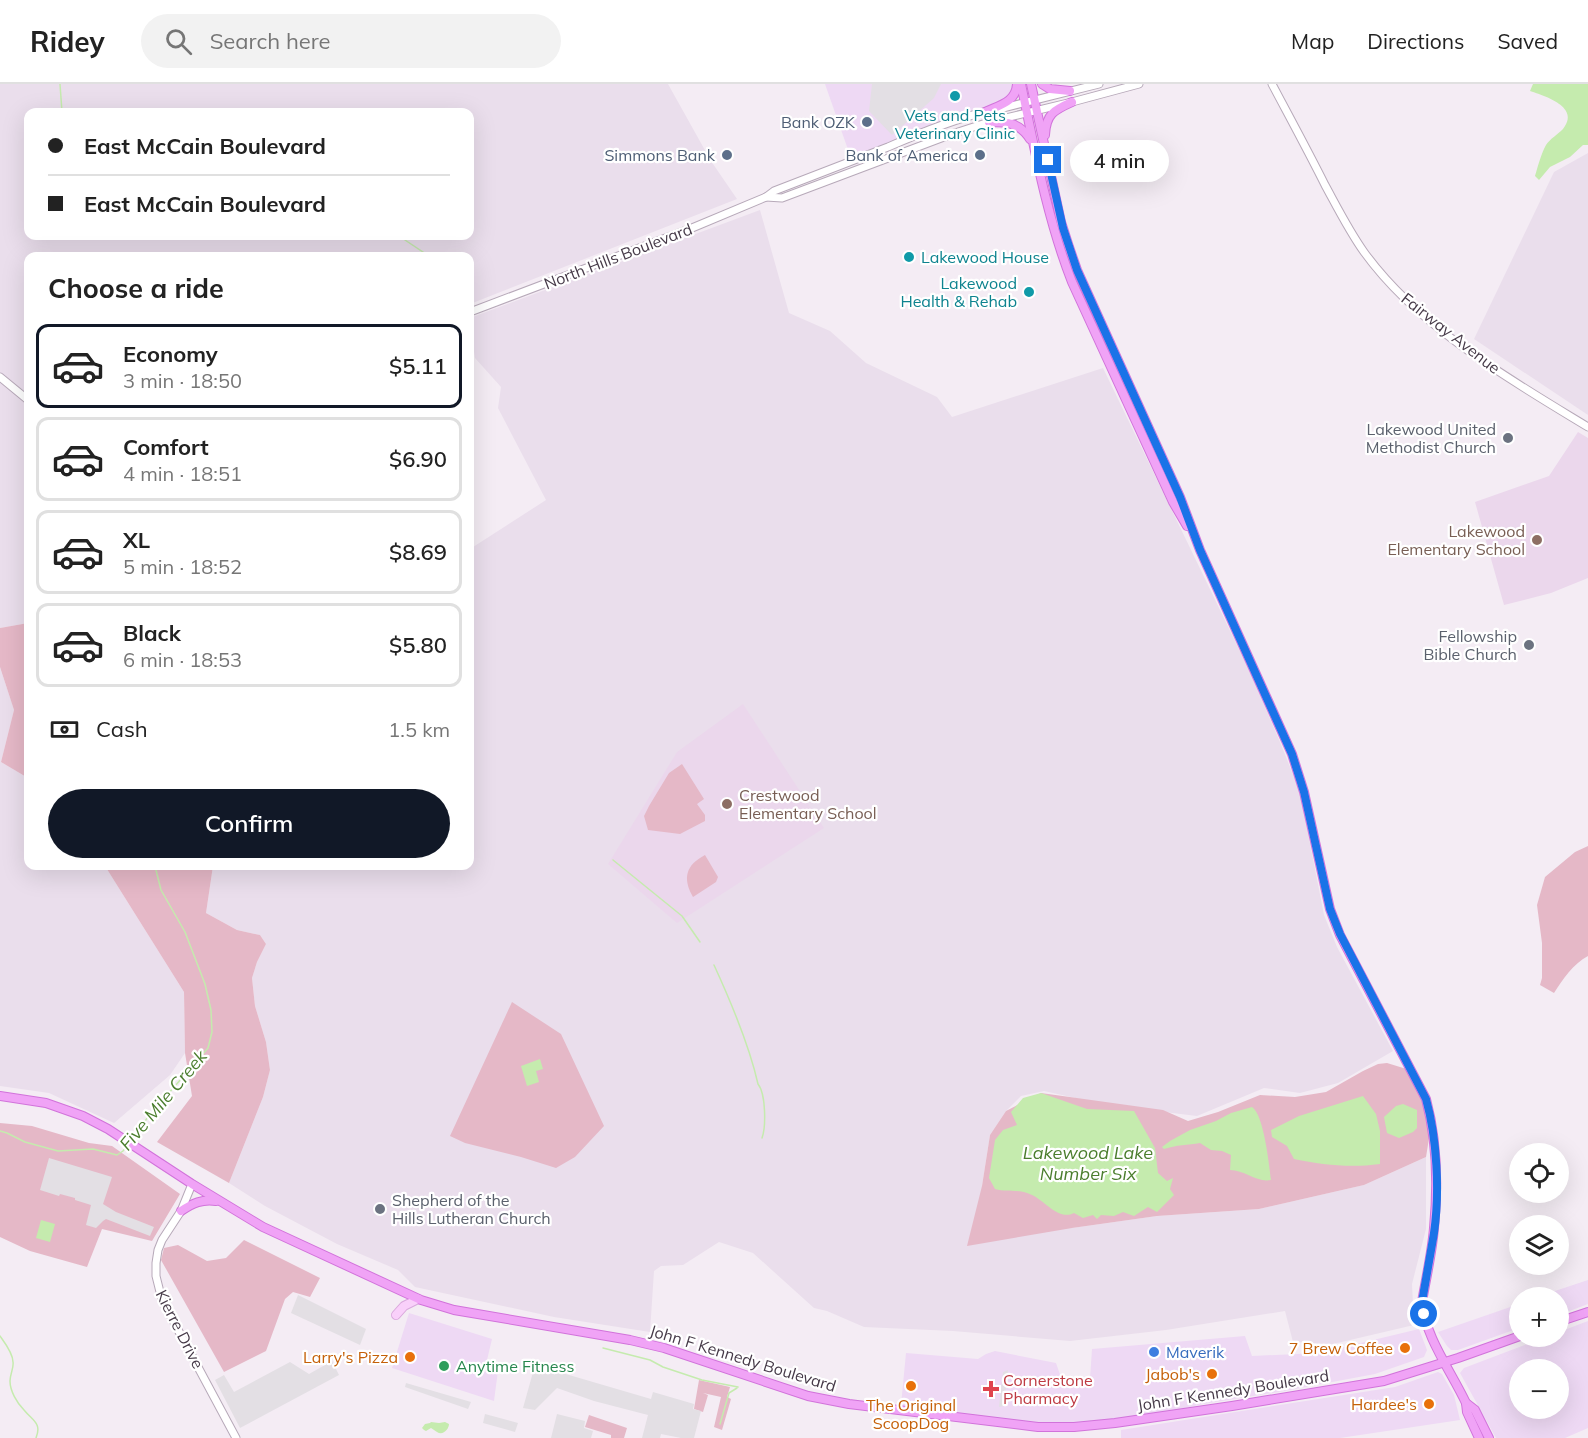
<!DOCTYPE html>
<meta charset="utf-8">
<style>
:root{--surface:#fff;--page:#f2f2f2;--text:#222;--muted:#767676;--line:#e0e0e0;--accent:#111827}
body{margin:0;font-family:Mulish,sans-serif;background:var(--page);color:var(--text);height:100vh;display:flex;flex-direction:column;font-size:22px;white-space:nowrap}
*{box-sizing:border-box;margin:0}
p{font-size:20px;color:var(--muted)}
.icon{flex:none;width:33px;height:33px;fill:none;stroke:currentColor;stroke-width:2;stroke-linecap:round;stroke-linejoin:round}
.map{position:relative;flex:1;overflow:hidden}
.side{position:absolute;left:24px;top:168px;width:450px;height:618px;display:flex;flex-direction:column;background:var(--surface);border-radius:12px;box-shadow:0 6px 24px #0002}
.side>*{flex:none}
.banner{position:absolute;left:24px;top:24px;width:450px;height:132px;border-radius:12px;box-shadow:0 6px 24px #0002;display:grid;align-content:center;height:132px;padding:0 24px;background:var(--surface)}
.buttons{position:absolute;left:1509px;top:1059px;display:grid;gap:12px}
.buttons a{display:grid;place-items:center;width:60px;height:60px;border-radius:50%;background:var(--surface);box-shadow:0 6px 24px #0002;font-size:30px}
.end{position:absolute;width:27px;height:27px;margin:-14px;border:8px solid #1a73e8;background:#fff;box-shadow:0 0 0 3px #fff}
.from{border-radius:50%}
.bubble{position:absolute;height:42px;border-radius:21px;background:var(--surface);box-shadow:0 6px 24px #0002;font-size:20px;font-weight:600;line-height:42px;text-align:center}
.banner b{display:flex;align-items:center;gap:21px;height:57px;font-size:22px}
.banner b+b{border-top:2px solid var(--line)}
.banner i{width:15px;height:15px;background:var(--text)}
ul{padding:0;list-style:none}
li{display:flex;align-items:center;gap:18px;height:84px;margin:0 12px 9px;padding:0 12px;border:3px solid var(--line);border-radius:12px}
li div{flex:1}
li b{display:block;font-size:22px}
li em{font-style:normal;font-weight:600}
li.selected{border-color:var(--accent)}
li>.icon{width:54px;height:54px;stroke-width:1.5}
h2{padding:0 24px;font-size:27px;line-height:72px}
.pay{display:flex;align-items:center;gap:15px;height:66px;padding:0 24px;font-size:22px}
.pay p{margin-inline-start:auto}
.button{display:flex;gap:12px;margin-top:auto;padding:12px 24px}
.button a{flex:1;height:69px;border-radius:36px;background:var(--accent);color:#fff;font-size:24px;font-weight:600;line-height:69px;text-align:center}
header{display:flex;align-items:center;gap:36px;box-sizing:border-box;height:84px;padding:0 30px;background:var(--surface);border-bottom:2px solid var(--line)}
header strong{font-size:28px}
nav{display:flex;gap:33px;margin-inline-start:auto;font-size:21px}
.search{width:420px;height:54px;background:var(--page);display:flex;align-items:center;gap:15px;box-sizing:border-box;padding:0 21px;border-radius:33px;color:var(--muted);font-size:22px}
.map>svg:first-child{display:block}
</style>
<header>
<strong>Ridey</strong>
<div class="search"><svg class="icon" aria-label="search" viewBox="0 0 24 24"><circle cx="10" cy="10" r="6"/><path d="M15 15l6 6"/></svg>Search here</div>
<nav><a>Map</a><a>Directions</a><a>Saved</a></nav>
</header>
<div class="map">
<svg width="1588" height="1354" viewBox="0 0 1588 1354">
<rect width="100%" height="100%" fill="#f4ecf4"/>
<g fill="#eadeec" fill-rule="evenodd">
<path d="M0,0H668L711,77L737,115L470,220V172H28V539L0,544ZM28,28H470V152H28Z"/>
<polygon points="1588,69 1588,331 1474,255 1554,88"/>
<polygon points="760,126 789,229 830,247 866,279 937,313 952,333 1103,284 1252,592 1280,658 1300,708 1324,831 1337,863 1393,967 1338,999 1300,1009 1264,1004 1197,1032 1107,1021 1044,1007 1021,1012 1006,1027 990,1051 982,1102 1072,1144 1157,1132 1259,1125 1364,1101 1426,1073 1426,1145 1412,1200 1414,1241 1333,1260 1293,1258 1285,1227 1166,1246 1070,1257 953,1247 864,1243 827,1227 814,1224 753,1169 719,1158 683,1181 661,1182 654,1187 650,1248 554,1233 415,1203 398,1186 337,1160 265,1122 229,1099 263,1013 270,986 266,958 255,922 252,894 257,878 266,860 260,851 237,846 206,829 213,782 470,782 470,465 546,416 498,324 501,303 475,274 470,243 470,234"/>
<polygon points="0,583 14,626 1,678 28,694 28,782 105,782 184,908 185,969 170,991 114,1039 49,1009 0,1002"/>
</g>
<g fill="#eed9f4" fill-rule="evenodd">
<polygon points="825,0 1017,0 1007,19 852,77"/>
<polygon points="1588,1196 1588,1220 1559,1231 1558,1214 1537,1213"/>
<polygon points="1519,1220 1519,1244 1458,1266 1451,1266 1447,1262 1438,1248"/>
<polygon points="409,1229 492,1255 487,1276 499,1279 494,1317 392,1284"/>
<path d="M1588,1237V1344L1565,1354H1496L1460,1289L1464,1284L1546,1253L1558,1252L1559,1248ZM1520,1286H1558V1324H1520Z"/>
<polygon points="1419,1245 1427,1266 1424,1273 1375,1290 1279,1308 1203,1320 1115,1339 1038,1343 901,1321 906,1269 978,1275 986,1270 995,1267 1056,1279 1064,1302 1090,1295 1092,1265 1245,1252 1252,1272 1319,1269"/>
<polygon points="1438,1288 1442,1290 1454,1311 1460,1336 1340,1354 1121,1354 1121,1346 1395,1303"/>
</g>
<g fill="#ebd7ec">
<polygon points="1578,348 1588,354 1588,494 1551,509 1504,521 1475,418 1549,392"/>
<polygon points="743,620 824,744 677,839 608,780 677,668"/>
</g>
<g fill="#e5b8c7">
<polygon points="28,539 28,694 1,678 14,626 0,583 0,544"/>
<polygon points="682,680 704,715 697,720 705,731 705,737 680,750 648,746 644,732 649,722 669,689"/>
<path d="M1588,762V872C1573,880 1563,895 1554,909L1540,901L1542,894V859L1537,821L1545,793L1575,768Z"/>
<path d="M705,771L718,793L716,798L693,813C682,794 686,781 705,771Z"/>
<polygon points="105,782 213,782 206,829 237,846 260,851 266,860 257,878 252,894 255,922 266,958 270,986 263,1013 229,1099 157,1058 192,1012 185,969 184,908"/>
<polygon points="512,918 561,950 604,1042 575,1073 556,1084 521,1073 465,1059 450,1052"/>
<polygon points="1387,979 1413,987 1432,1036 1426,1073 1364,1101 1259,1125 1157,1132 1072,1144 967,1162 982,1102 990,1051 1006,1027 1041,1009 1163,1026 1188,1037 1218,1028 1260,1011 1295,1013 1326,1008 1363,987 1378,980"/>
<polygon points="0,1039 32,1042 89,1059 112,1062 180,1110 152,1157 102,1145 87,1183 30,1167 0,1153"/>
<polygon points="244,1156 320,1194 310,1213 293,1208 285,1215 266,1267 224,1288 161,1176 164,1164 178,1161 207,1177 226,1174"/>
<polygon points="699,1296 730,1303 727,1313 731,1315 722,1346 714,1343 721,1313 703,1309 708,1311 703,1328 694,1325"/>
<polygon points="589,1331 627,1344 624,1354 611,1354 611,1351 585,1343"/>
</g>
<g fill="#e3dfe4">
<polygon points="872,0 941,0 934,14 892,51 869,27"/>
<polygon points="49,1074 112,1093 103,1120 116,1128 154,1143 150,1152 106,1135 103,1137 96,1144 86,1141 91,1121 75,1116 75,1114 60,1110 59,1112 40,1106"/>
<polygon points="298,1211 366,1245 360,1261 291,1229"/>
<polygon points="332,1277 339,1291 240,1344 215,1296 224,1291 234,1308 290,1278 309,1290"/>
<polygon points="535,1281 651,1315 653,1308 694,1320 693,1325 701,1327 694,1354 681,1354 661,1350 660,1354 642,1354 648,1331 594,1317 557,1304 535,1326 523,1324"/>
<polygon points="1008,1286 1004,1322 999,1323 1003,1288"/>
<polygon points="406,1299 471,1318 468,1325 405,1303"/>
<polygon points="485,1330 518,1339 515,1348 483,1339"/>
<polygon points="557,1330 585,1337 584,1344 593,1347 591,1354 551,1354"/>
</g>
<g fill="#c5ebae">
<path d="M1533,0H1588V61H1583L1570,73L1550,83L1539,96L1535,92C1538,82 1541,70 1546,61C1550,55 1558,50 1563,45C1581,23 1545,12 1530,7Z"/>
<polygon points="540,975 543,985 536,987 539,998 527,1002 521,982"/>
<path d="M1041,1009L1087,1025L1134,1027L1155,1064L1158,1089L1167,1097L1173,1094L1170,1105L1174,1111L1157,1128L1148,1123L1134,1132L1123,1128L1114,1132L1101,1131L1097,1135L1093,1131L1083,1134L1074,1129C1059,1137 1045,1117 1032,1111C1019,1104 1008,1109 995,1105L989,1094L995,1056L1003,1046L1017,1041L1011,1028L1023,1014Z"/>
<path d="M1363,1012L1376,1030L1380,1047V1080C1350,1084 1323,1081 1294,1075L1287,1062L1272,1053L1271,1046L1299,1032Z"/>
<polygon points="1403,1020 1417,1026 1417,1044 1413,1048 1399,1054 1387,1049 1384,1033 1396,1022"/>
<path d="M1252,1023C1264,1031 1269,1080 1271,1096C1257,1099 1245,1086 1230,1086L1231,1071L1222,1067L1211,1066L1200,1059C1188,1061 1176,1061 1164,1065L1162,1063L1170,1057L1190,1046L1216,1037L1231,1029Z"/>
<polygon points="41,1136 55,1140 50,1158 36,1154"/>
<path d="M431,1338L439,1339L445,1338L449,1340C449,1345 443,1352 437,1348C435,1347 433,1345 431,1344L426,1347L424,1346L422,1344L425,1340L430,1339Z"/>
</g>
<g fill="none" stroke-linecap="round" stroke-linejoin="round">
<g stroke="#c5ebae" stroke-width="1.5">
<polyline points="60,0 62,28"/>
<polyline points="399,152 429,172"/>
<polyline points="613,776 682,832 700,858"/>
<path d="M714,881C731,918 749,960 758,1000C766,1010 766,1043 762,1054"/>
<polyline points="0,1047 7,1049 25,1058 58,1067 93,1065 117,1071 123,1067 127,1062"/>
<polyline points="131,1056 148,1033 208,964 212,948 211,926 205,900 185,848 161,806 155,782"/>
<path d="M0,1252C5,1259 13,1269 13,1278C14,1284 10,1290 10,1297C10,1307 17,1319 24,1326C33,1337 42,1339 36,1354"/>
<polyline points="603,1264 650,1276 663,1283 702,1296 738,1303"/>
<polyline points="720,1340 729,1309 737,1304"/>
</g>
<defs>
<g id="tertiary">
<path d="M1272,0C1290,34 1308,67 1325,101C1337,123 1349,147 1364,168C1419,244 1509,295 1588,343"/>
<polyline points="999,25 1099,0"/>
<polyline points="766,113 782,114 952,50 989,38 1072,18 1139,0"/>
<path d="M470,228L692,144L766,113L774,107L888,63C920,49 954,35 988,27"/>
<polyline points="0,293 28,316"/>
<polyline points="192,1100 181,1127 162,1156 158,1166 156,1179 156,1192 162,1216 236,1354"/>
</g>
<polyline id="secondary" points="396,1231 404,1222 418,1215"/>
<g id="primary">
<path d="M1021,0C1035,67 1047,134 1072,198L1173,418L1187,442"/>
<path d="M1031,0L1061,138L1069,163L1077,186L1180,413L1200,466L1292,670L1304,708L1330,825L1340,851L1426,1015C1437,1056 1438,1102 1434,1144C1432,1169 1426,1194 1422,1218C1425,1253 1451,1287 1466,1319L1475,1326L1489,1354"/>
<polyline points="1042,0 1050,5 1070,7"/>
<path d="M985,28C1000,21 1016,18 1017,0"/>
<path d="M989,38C1007,38 1019,38 1030,55"/>
<path d="M1045,51C1046,30 1054,26 1072,18"/>
<polyline points="0,1012 46,1019 83,1032 108,1045 192,1100 263,1143 421,1216 454,1226 630,1256 664,1264 808,1312 849,1320 1038,1343 1074,1343 1115,1339 1232,1322 1384,1297 1458,1274 1520,1252"/>
<path d="M181,1127C193,1119 202,1115 216,1117"/>
<polyline points="1558,1238 1588,1228"/>
<polyline points="1466,1319 1467,1328 1479,1354"/>
</g>
</defs>
<use href="#tertiary" stroke="#b7a9b9" stroke-width="9"/>
<use href="#secondary" stroke="#d9a8dc" stroke-width="10"/>
<use href="#primary" stroke="#d173da" stroke-width="10"/>
<use href="#tertiary" stroke="#fff" stroke-width="7"/>
<use href="#secondary" stroke="#f9d0fa" stroke-width="8"/>
<use href="#primary" stroke="#f0a3f6" stroke-width="8"/>
</g>
<g fill="none" stroke-linecap="round" stroke-linejoin="round">
<path stroke="#1a73e8" stroke-width="8" d="M1048,76L1063,144L1077,186L1180,413L1200,466L1292,670L1304,708L1330,825L1340,850L1426,1015C1437,1054 1440,1108 1434,1149C1430,1172 1426,1195 1422,1218L1424,1230"/>
</g>
<g fill="#0f9aa8" stroke="#fff" stroke-width="2">
<circle cx="955" cy="12" r="6"/>
<circle cx="909" cy="173" r="6"/>
<circle cx="1029" cy="208" r="6"/>
</g>
<g fill="#5c6f8a" stroke="#fff" stroke-width="2">
<circle cx="867" cy="38" r="6"/>
<circle cx="727" cy="71" r="6"/>
<circle cx="980" cy="71" r="6"/>
</g>
<g fill="#6b7280" stroke="#fff" stroke-width="2">
<circle cx="1508" cy="354" r="6"/>
<circle cx="1529" cy="561" r="6"/>
<circle cx="380" cy="1125" r="6"/>
</g>
<g fill="#8d6e63" stroke="#fff" stroke-width="2">
<circle cx="1537" cy="456" r="6"/>
<circle cx="727" cy="720" r="6"/>
</g>
<g fill="#e8710a" stroke="#fff" stroke-width="2">
<circle cx="1405" cy="1264" r="6"/>
<circle cx="410" cy="1273" r="6"/>
<circle cx="1212" cy="1290" r="6"/>
<circle cx="911" cy="1302" r="6"/>
<circle cx="1429" cy="1320" r="6"/>
</g>
<circle fill="#3f7fe0" stroke="#fff" stroke-width="2" cx="1154" cy="1268" r="6"/>
<circle fill="#2e9e5b" stroke="#fff" stroke-width="2" cx="444" cy="1282" r="6"/>
<path fill="#e0444e" stroke="#fff" stroke-width="2" d="M988 1296h6v6h6v6h-6v6h-6v-6h-6v-6h6z"/>
<g text-anchor="middle" dominant-baseline="central" stroke-width="4.5" stroke-linejoin="round" paint-order="stroke">
<g font-size="16" fill="#0d838f" stroke="#fff">
<text x="955" y="31">Vets and Pets<tspan x="955" dy="18">Veterinary Clinic</tspan></text>
<text x="921" y="173" text-anchor="start">Lakewood House</text>
<text x="1017" y="199" text-anchor="end">Lakewood<tspan x="1017" dy="18">Health &amp; Rehab</tspan></text>
</g>
<g font-size="16" fill="#4e5e75" stroke="#fff" text-anchor="end">
<text x="855" y="38">Bank OZK</text>
<text x="715" y="71">Simmons Bank</text>
<text x="968" y="71">Bank of America</text>
</g>
<g font-size="16" fill="#463a48" stroke="#fff">
<text transform="translate(618 172) rotate(-21)">North Hills Boulevard</text>
<text transform="translate(1451 249) rotate(38)">Fairway Avenue</text>
<text transform="translate(180 1245) rotate(63)">Kierre Drive</text>
<text transform="translate(743 1274) rotate(17)">John F Kennedy Boulevard</text>
<text transform="translate(1233 1306) rotate(-9)">John F Kennedy Boulevard</text>
</g>
<g font-size="16" fill="#5b616d" stroke="#fff" text-anchor="end">
<text x="1496" y="345">Lakewood United<tspan x="1496" dy="18">Methodist Church</tspan></text>
<text x="1517" y="552">Fellowship<tspan x="1517" dy="18">Bible Church</tspan></text>
<text x="392" y="1116" text-anchor="start">Shepherd of the<tspan x="392" dy="18">Hills Lutheran Church</tspan></text>
</g>
<g font-size="16" fill="#785e54" stroke="#fff" text-anchor="end">
<text x="1525" y="447">Lakewood<tspan x="1525" dy="18">Elementary School</tspan></text>
<text x="739" y="711" text-anchor="start">Crestwood<tspan x="739" dy="18">Elementary School</tspan></text>
</g>
<g font-size="16" fill="#c56008" stroke="#fff" text-anchor="end">
<text x="1393" y="1264">7 Brew Coffee</text>
<text x="398" y="1273">Larry's Pizza</text>
<text x="1200" y="1290">Jabob's</text>
<text x="1417" y="1320">Hardee's</text>
<text x="911" y="1321" text-anchor="middle">The Original<tspan x="911" dy="18">ScoopDog</tspan></text>
</g>
<g font-size="16" fill="#366cbe" stroke="#fff" text-anchor="start">
<text x="1166" y="1268">Maverik</text>
</g>
<g font-size="16" fill="#27864d" stroke="#fff" text-anchor="start">
<text x="456" y="1282">Anytime Fitness</text>
</g>
<g font-size="16" fill="#be3a42" stroke="#fff" text-anchor="start">
<text x="1003" y="1296">Cornerstone<tspan x="1003" dy="18">Pharmacy</tspan></text>
</g>
<g font-size="18" font-style="italic" fill="#4b7e2e" stroke="#fff">
<text transform="translate(163 1016) rotate(-50)">Five Mile Creek</text>
<text x="1088" y="1068">Lakewood Lake<tspan x="1088" dy="21">Number Six</tspan></text>
</g>
</g>
</svg>
<div class="buttons">
<a><svg class="icon" aria-label="locate" viewBox="0 0 24 24"><circle cx="12" cy="12" r="6"/><path d="M12 2v4M12 18v4M2 12h4M18 12h4"/></svg></a>
<a><svg class="icon" aria-label="layers" viewBox="0 0 24 24"><path d="M12 4l9 5-9 5-9-5zM3 14l9 5 9-5"/></svg></a>
<a>+</a>
<a>−</a>
</div>
<i class="end from" style="left:1424px;top:1230px"></i>
<i class="end" style="left:1048px;top:76px"></i>
<div class="bubble" style="left:1070px;top:56px;width:99px">4 min</div>
<div class="banner">
<b><i class="from"></i>East McCain Boulevard</b>
<b><i></i>East McCain Boulevard</b>
</div>
<section class="side">
<h2>Choose a ride</h2>
<ul>
<li class="selected"><svg class="icon" aria-label="car" viewBox="0 0 24 24"><path d="M5 17H2v-5l4-1 3-4h7l3 4 3 1v5h-3M9 17h6M6 11h13"/><circle cx="7" cy="17" r="2"/><circle cx="17" cy="17" r="2"/></svg><div><b>Economy</b><p>3 min · 18:50</p></div><em>$5.11</em></li>
<li><svg class="icon" aria-label="car" viewBox="0 0 24 24"><path d="M5 17H2v-5l4-1 3-4h7l3 4 3 1v5h-3M9 17h6M6 11h13"/><circle cx="7" cy="17" r="2"/><circle cx="17" cy="17" r="2"/></svg><div><b>Comfort</b><p>4 min · 18:51</p></div><em>$6.90</em></li>
<li><svg class="icon" aria-label="car" viewBox="0 0 24 24"><path d="M5 17H2v-5l4-1 3-4h7l3 4 3 1v5h-3M9 17h6M6 11h13"/><circle cx="7" cy="17" r="2"/><circle cx="17" cy="17" r="2"/></svg><div><b>XL</b><p>5 min · 18:52</p></div><em>$8.69</em></li>
<li><svg class="icon" aria-label="car" viewBox="0 0 24 24"><path d="M5 17H2v-5l4-1 3-4h7l3 4 3 1v5h-3M9 17h6M6 11h13"/><circle cx="7" cy="17" r="2"/><circle cx="17" cy="17" r="2"/></svg><div><b>Black</b><p>6 min · 18:53</p></div><em>$5.80</em></li>
</ul>
<div class="pay"><svg class="icon" aria-label="cash" viewBox="0 0 24 24"><path d="M3 7h18v10H3z"/><circle cx="12" cy="12" r="2"/></svg>Cash<p>1.5 km</p></div>
<div class="button"><a>Confirm</a></div>
</section>
</div>
